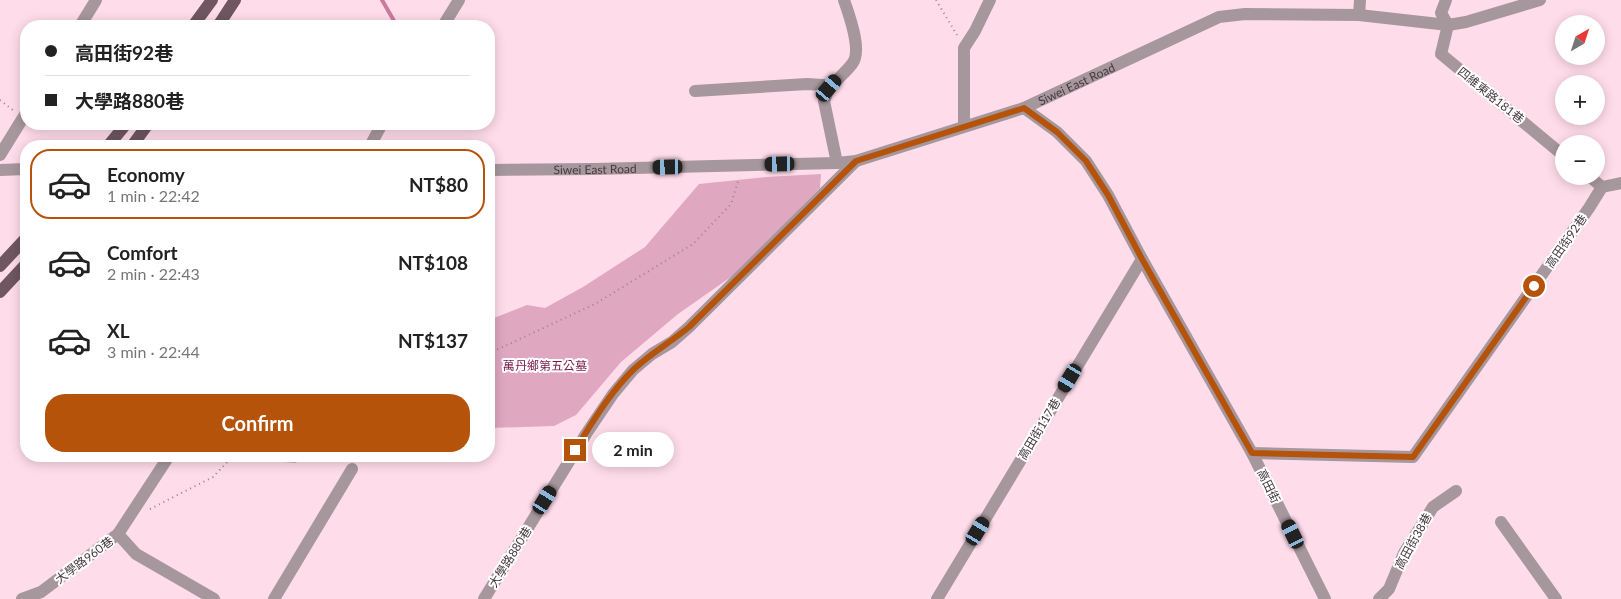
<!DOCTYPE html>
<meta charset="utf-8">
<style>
:root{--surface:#fff;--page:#f2f2f2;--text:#222;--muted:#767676;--line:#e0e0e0;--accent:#b45309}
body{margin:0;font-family:Lato,"Noto Sans TC",sans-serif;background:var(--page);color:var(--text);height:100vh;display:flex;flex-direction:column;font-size:19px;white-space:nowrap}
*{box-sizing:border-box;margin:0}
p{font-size:16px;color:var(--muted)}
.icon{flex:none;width:28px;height:28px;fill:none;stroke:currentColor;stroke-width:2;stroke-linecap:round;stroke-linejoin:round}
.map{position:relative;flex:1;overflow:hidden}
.details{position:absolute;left:20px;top:140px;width:475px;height:322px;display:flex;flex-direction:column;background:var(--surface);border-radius:20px;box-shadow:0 2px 12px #0003}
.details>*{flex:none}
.guide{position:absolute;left:20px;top:20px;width:475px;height:110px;border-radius:20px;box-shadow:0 2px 12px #0003;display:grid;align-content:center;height:110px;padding:0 25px;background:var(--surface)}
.needle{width:32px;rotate:39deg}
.buttons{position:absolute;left:1555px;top:15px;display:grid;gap:10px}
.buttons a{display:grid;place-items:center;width:50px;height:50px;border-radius:50%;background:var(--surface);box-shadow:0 2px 12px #0003;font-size:25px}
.end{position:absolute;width:22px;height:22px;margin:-11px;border:6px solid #b45309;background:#fff;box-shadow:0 0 0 2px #fff}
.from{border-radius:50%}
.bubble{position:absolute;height:35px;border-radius:18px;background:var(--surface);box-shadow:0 2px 12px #0003;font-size:16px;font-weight:700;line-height:35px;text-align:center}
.car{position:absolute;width:15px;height:30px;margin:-15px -8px;border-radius:6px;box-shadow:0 0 4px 1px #0007;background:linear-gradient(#222 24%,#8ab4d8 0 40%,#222 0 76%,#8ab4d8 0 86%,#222 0)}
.guide b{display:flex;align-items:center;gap:18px;height:48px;font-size:19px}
.guide b+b{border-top:1px solid var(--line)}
.guide i{width:12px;height:12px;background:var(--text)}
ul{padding:9px 0 0;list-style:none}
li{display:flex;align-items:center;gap:15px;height:70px;margin:0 10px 8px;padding:0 15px;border:2px solid transparent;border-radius:20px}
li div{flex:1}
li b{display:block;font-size:19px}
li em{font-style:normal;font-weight:700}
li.current{border-color:var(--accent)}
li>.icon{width:45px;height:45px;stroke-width:1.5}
.action{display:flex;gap:10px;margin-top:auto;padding:10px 25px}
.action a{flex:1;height:58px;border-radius:20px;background:var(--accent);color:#fff;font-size:20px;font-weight:700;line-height:58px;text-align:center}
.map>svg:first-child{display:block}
</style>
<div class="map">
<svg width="1621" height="599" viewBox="0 0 1621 599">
<rect width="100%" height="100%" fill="#ffdcea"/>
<g fill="#e0a7c0">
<polygon points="821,174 820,188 738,272 678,314 621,362 576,415 554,426 489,428 489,320 527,305 545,308 583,287 645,247 699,184 766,177"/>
<polygon points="243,456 300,456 296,463 244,459"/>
</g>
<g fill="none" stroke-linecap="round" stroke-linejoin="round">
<polyline stroke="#cb7a9f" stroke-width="4" points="382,0 397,26"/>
<g stroke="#9b848d" stroke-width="2" stroke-dasharray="1 4" stroke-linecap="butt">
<polyline points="936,0 957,35"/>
<polyline points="0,100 14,111"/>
<polyline points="489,355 494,351 595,304 693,244 731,204 739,178"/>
<polyline points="150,509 213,477 233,456"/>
</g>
<g stroke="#a6979d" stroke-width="12">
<polyline points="1446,0 1441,13 1448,25 1441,54 1564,156"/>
<polyline points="1359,15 1360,0"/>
<polyline points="80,26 96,0"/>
<polyline points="443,26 459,0"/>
<polyline points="695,91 807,84 823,85 829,88"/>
<polyline points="1024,108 1057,132 1086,161 1108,195 1142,259 1252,453 1325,599"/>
<polyline points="964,126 964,48 975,31 990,0"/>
<polyline points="370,146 382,124"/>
<polyline points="0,155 26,113"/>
<path d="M837,163L824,101C829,84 842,77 852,64C863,51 849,15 844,0"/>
<polyline points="0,170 26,169"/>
<path id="s1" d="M489,170L594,169L837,163L856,161L1024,108L1219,17L1245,14L1359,15L1448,25L1466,22L1540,0"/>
<polyline points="1589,176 1602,187"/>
<polyline points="1602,187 1621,183"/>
<polyline points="1252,453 1413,457 1589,208 1602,187"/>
<polyline points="1501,522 1556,599"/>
<polyline points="118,534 136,554 214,599"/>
<polyline points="22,599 41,592 118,534 169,456"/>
<polyline points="274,599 352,469"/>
<polyline points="484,599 586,434 613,394 633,370 652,354 672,342 689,327 856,161"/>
<polyline points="937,599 1142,259"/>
<polyline points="1379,599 1389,589 1404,553 1433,507 1456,491"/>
</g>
<g stroke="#6f5660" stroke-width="12">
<polyline points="193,26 212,0"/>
<polyline points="218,26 235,0"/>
<polyline points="108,146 126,124"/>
<polyline points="132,146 148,124"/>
<polyline points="0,266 26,238"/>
<polyline points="0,292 26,264"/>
</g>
</g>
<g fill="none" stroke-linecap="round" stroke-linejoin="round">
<path stroke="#b45309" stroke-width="6" d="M575,450C592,423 610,392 634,369C651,353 671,342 689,327L856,161L1024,108L1057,132L1086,161L1108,195L1142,259L1252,453L1413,457L1534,286"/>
</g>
<g text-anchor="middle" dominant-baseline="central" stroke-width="4" stroke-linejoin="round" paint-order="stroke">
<g font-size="12" fill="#46393e" stroke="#fff">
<text stroke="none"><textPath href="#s1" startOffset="601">Siwei East Road</textPath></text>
<text transform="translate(1491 95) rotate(39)">四維東路181巷</text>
<text stroke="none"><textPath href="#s1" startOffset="106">Siwei East Road</textPath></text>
<text transform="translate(1566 241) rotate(-55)">高田街92巷</text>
<text transform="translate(1039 429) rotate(-59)">高田街117巷</text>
<text transform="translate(1269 486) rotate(64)">高田街</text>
<text transform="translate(1413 541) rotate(-61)">高田街38巷</text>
<text transform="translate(510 557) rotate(-58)">大學路880巷</text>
<text transform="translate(84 560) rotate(-37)">大學路960巷</text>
</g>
<g font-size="12" fill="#78184d" stroke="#fff">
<text x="545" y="365">萬丹鄉第五公墓</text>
</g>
</g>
</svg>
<div class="buttons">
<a><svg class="needle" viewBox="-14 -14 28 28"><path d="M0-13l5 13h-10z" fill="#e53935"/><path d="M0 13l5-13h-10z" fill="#767676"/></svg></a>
<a>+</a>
<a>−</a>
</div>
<i class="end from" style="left:1534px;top:286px"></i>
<i class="end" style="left:575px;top:450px"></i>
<div class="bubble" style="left:592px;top:432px;width:82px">2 min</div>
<i class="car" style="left:829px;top:88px;rotate:40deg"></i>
<i class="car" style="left:780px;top:164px;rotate:269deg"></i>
<i class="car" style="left:668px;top:167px;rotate:269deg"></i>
<i class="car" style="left:1070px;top:378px;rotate:211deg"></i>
<i class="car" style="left:545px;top:500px;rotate:32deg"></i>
<i class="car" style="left:978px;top:531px;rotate:31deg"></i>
<i class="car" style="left:1293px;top:534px;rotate:334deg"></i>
<div class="guide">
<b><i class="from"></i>高田街92巷</b>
<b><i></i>大學路880巷</b>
</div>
<section class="details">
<ul>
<li class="current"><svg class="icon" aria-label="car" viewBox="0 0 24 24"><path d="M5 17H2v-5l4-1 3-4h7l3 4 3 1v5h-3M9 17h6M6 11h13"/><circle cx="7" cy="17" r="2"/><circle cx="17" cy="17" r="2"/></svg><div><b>Economy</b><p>1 min · 22:42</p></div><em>NT$80</em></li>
<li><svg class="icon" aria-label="car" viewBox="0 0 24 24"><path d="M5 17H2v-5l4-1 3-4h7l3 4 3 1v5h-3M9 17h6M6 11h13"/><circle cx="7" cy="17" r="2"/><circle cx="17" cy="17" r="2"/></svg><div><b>Comfort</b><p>2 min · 22:43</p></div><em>NT$108</em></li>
<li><svg class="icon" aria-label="car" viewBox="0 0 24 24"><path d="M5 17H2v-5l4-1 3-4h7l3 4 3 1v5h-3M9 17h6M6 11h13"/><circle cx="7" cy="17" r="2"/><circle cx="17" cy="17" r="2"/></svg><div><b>XL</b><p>3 min · 22:44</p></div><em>NT$137</em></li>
</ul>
<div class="action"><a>Confirm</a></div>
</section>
</div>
